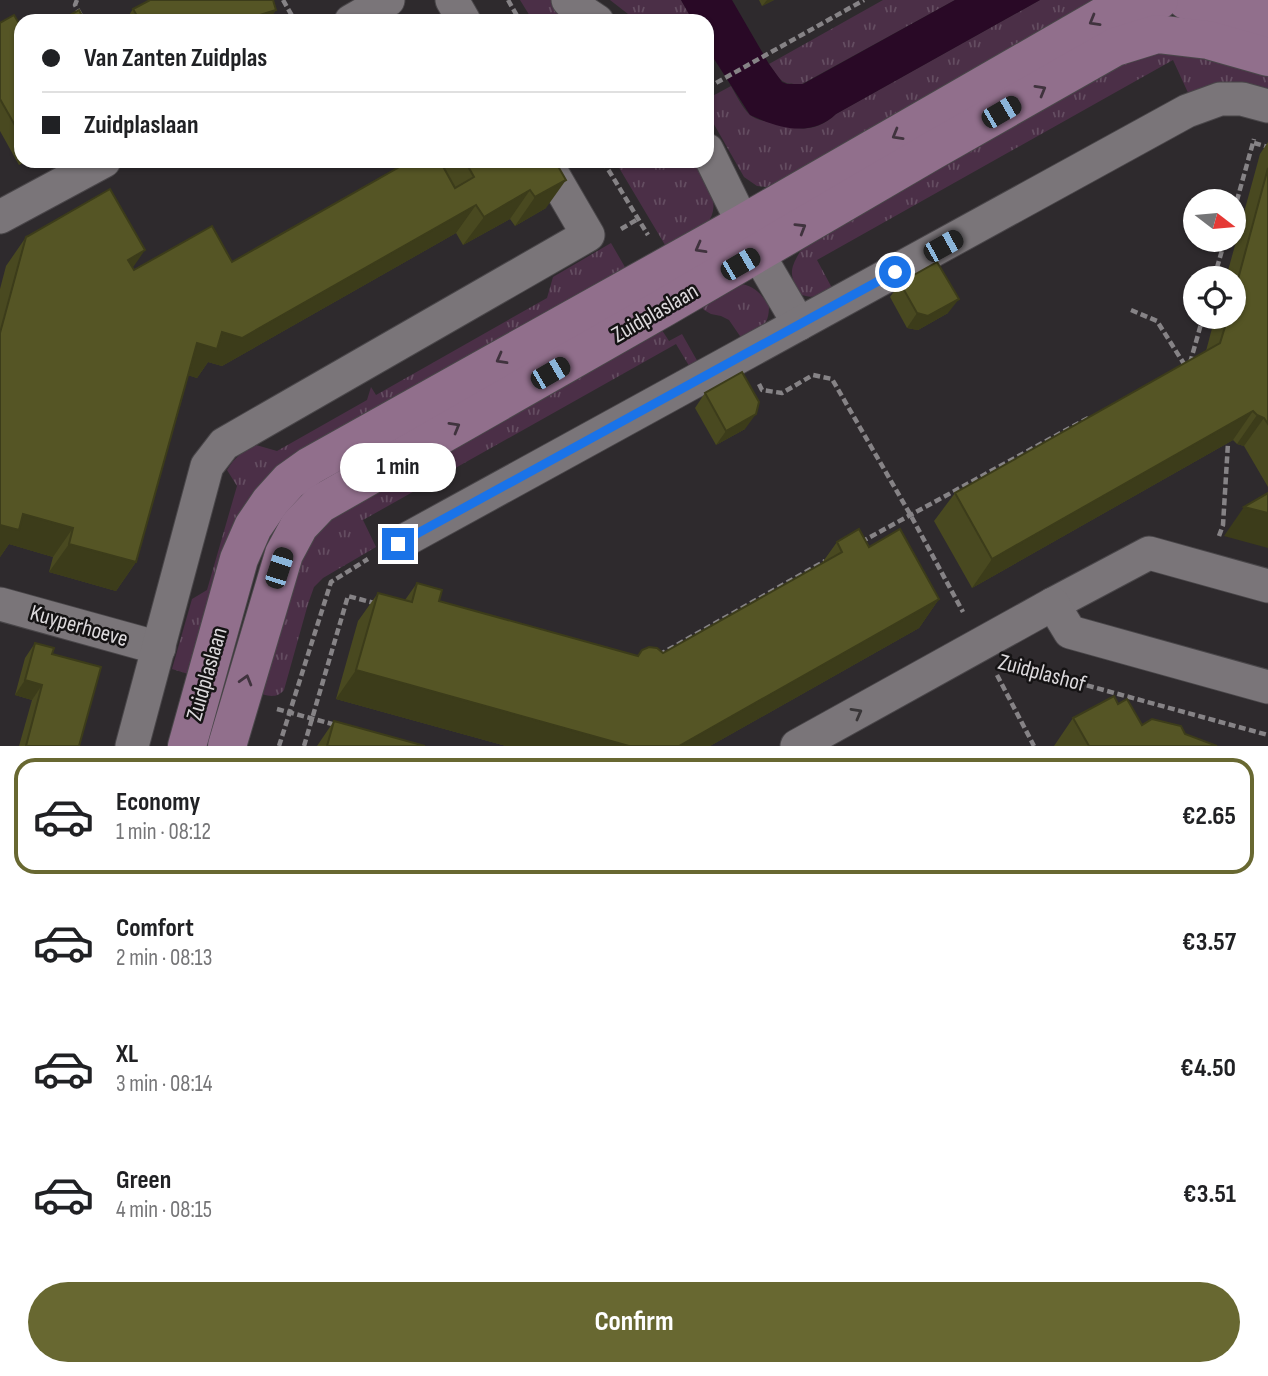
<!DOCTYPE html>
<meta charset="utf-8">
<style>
:root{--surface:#fff;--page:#f2f2f2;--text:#202124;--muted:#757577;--line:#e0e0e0;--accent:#686831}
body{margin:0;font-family:"Sofia Sans Condensed",sans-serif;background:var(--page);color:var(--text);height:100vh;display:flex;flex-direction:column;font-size:26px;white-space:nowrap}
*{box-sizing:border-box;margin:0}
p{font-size:23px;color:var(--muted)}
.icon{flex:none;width:38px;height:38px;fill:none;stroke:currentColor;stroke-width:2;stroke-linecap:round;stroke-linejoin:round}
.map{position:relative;height:746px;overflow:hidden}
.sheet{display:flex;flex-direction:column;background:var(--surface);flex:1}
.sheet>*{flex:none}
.top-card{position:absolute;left:14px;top:14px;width:700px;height:154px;border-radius:21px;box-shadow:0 2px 5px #0004;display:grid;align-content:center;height:154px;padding:0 28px;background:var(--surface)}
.needle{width:46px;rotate:106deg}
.tools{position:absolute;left:1183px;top:189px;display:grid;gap:14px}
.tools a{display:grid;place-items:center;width:63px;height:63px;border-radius:50%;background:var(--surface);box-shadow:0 2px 5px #0004;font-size:35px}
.end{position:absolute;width:32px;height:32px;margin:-16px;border:9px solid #1a73e8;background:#fff;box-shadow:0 0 0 4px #fff}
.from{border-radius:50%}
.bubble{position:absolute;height:49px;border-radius:24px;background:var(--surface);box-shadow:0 2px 5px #0004;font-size:23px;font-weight:700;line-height:49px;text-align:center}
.car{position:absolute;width:21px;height:42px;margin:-21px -10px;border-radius:9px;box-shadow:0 0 5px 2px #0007;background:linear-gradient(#222 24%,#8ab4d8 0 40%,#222 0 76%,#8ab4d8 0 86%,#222 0)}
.top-card b{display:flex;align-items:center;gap:24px;height:66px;font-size:26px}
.top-card b+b{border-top:2px solid var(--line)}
.top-card i{width:18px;height:18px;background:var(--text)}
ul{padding:12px 0 0;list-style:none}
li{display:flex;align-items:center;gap:21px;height:116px;margin:0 14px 10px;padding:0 14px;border:4px solid transparent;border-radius:21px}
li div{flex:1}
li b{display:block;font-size:26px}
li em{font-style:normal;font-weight:700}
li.current{border-color:var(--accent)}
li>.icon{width:63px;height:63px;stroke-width:1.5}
.cta{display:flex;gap:14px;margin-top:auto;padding:14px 28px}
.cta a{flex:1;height:80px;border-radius:42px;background:var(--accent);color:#fff;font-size:28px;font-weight:700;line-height:80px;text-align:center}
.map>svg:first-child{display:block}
</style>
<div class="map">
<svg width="1268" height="746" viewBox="0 0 1268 746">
<defs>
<pattern id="grass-tufts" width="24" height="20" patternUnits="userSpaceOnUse" patternTransform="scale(1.75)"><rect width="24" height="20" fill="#4b2f47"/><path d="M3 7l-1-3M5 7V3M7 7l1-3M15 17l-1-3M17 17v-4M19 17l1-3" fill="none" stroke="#644d61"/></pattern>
</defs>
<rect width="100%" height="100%" fill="#2e2a2d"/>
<g fill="url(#grass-tufts)">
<polygon points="520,0 557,0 583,21 533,21"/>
<polygon points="610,0 681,0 693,21 637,21"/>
<path d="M883,0H955L802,84C781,85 781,81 769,64Z"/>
<path d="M1040,0H1114L784,186L766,187L757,186L744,177L707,112V99L731,86C736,95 742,107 749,114C754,119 763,121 769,122C795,129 814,135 836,114Z"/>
<path d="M1169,49L1268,68V93L1190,97L1173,60L817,260L832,288C821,295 813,300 800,294C788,273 790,269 802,248L1124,60Z"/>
<path d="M615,161H695C701,172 709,184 712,196C721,226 688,238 668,250Z"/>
<path d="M611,243L629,274L299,463L198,677L172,669L192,599L207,590L237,486L227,470C235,457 242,452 256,445L277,451L367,400L371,387L376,395L547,298L553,277Z"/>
<path d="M742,284C756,287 762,295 769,306C769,328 759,329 742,339L729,320L721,316L711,314L704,310L698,301Z"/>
<path d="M658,324L669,341L682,334L699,364L691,369L676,344L363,520L376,547L323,578L314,587L308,604L284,690C276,700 265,695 254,692L280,598L317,525Z"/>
</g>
<path fill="#290926" d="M681,0H732L769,64L782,82L787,84H803L955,0H1040L836,114C811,138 778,128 750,115L707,48V21H693Z"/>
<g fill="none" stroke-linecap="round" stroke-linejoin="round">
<defs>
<g id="street">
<polyline points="452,0 464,21"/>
<polyline points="568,0 573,5 597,21"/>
<polyline points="351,21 388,0"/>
<polyline points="707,150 758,254 799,324"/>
<polyline points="0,217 104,161"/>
<polyline points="398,544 1187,111 1220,99 1242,99 1268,106"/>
<polyline points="0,604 159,648"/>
<polyline points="1053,604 1149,553 1268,586"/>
<polyline points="132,746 207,466 224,444 588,235 545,161"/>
<polyline points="797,746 1053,604 1070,632 1268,687"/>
</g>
<g id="secondary">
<polyline points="1186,0 1208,3 1268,19"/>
<polyline points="187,746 239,559 253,527 270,502 289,481 310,466 744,223 1112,11 1159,0"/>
<polyline points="227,746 284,554 299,526 320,504 665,307 932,151 1115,47 1157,34 1208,40 1268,57"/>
</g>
</defs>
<use href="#street" stroke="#494649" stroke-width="35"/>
<use href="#secondary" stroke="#494649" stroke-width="40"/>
<g stroke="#868386" stroke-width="4.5" stroke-dasharray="7 3.5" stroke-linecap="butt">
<polyline points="77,0 75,5 84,21"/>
<polyline points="283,0 295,21"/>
<polyline points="508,0 520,21"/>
<polyline points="707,88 864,0"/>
<polyline points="1254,143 1268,147"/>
<polyline points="603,161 648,235"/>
<polyline points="1234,211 1254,139"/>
<polyline points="621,229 638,219"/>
<polyline points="1214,278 1225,240"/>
<polyline points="1131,310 1157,321 1186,367"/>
<polyline points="1190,363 1203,317"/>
<polyline points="759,384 762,390 782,393 813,375 832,379 910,514 963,612"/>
<polyline points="1219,536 1223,525 1228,443"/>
<polyline points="861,542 1090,417"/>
<polyline points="659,655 825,561"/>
<polyline points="1016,666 1268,735"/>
<polyline points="997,675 1034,746"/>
<polyline points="277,709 336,725"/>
<polyline points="279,746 331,582 368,559"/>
<polyline points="304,746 348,596 374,603"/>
</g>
<use href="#street" stroke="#7a7579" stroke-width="33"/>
<use href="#secondary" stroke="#916f8c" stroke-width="38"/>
</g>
<g fill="#494920">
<polygon points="759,0 774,0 762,6"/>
<polygon points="133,9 276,10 268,21 125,21"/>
<polygon points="0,23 21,27 21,161 27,161 19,165 0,131"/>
<polygon points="1268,142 1268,487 1244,446 1237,444 1233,440 972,588 934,521 955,493 1206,351 1215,317 1234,317 1234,278 1226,278 1260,154"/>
<polygon points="410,161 555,161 546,208 515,226 510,219 463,245 456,233 222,366 208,362 197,378 188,375 136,562 116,591 49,572 53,557 9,544 0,557 0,289 6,266 26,237 133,268 134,270 232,262"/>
<polygon points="900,283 948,313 918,330 907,328 890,297"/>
<polygon points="705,393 745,429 716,445 695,408"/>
<polygon points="837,542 869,547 939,599 919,628 710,746 506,746 336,699 358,621 378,593 405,600 417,583 439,601 638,656 663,653 822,563"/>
<polygon points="35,643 52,654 79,746 19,746 32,700 15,695 25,658"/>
<polygon points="1118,704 1142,725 1185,734 1217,746 1054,746 1073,718"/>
<polygon points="334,721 425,746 317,746"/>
</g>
<g fill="#3c3c1a">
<polygon points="767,0 774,0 762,6"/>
<polygon points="276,10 268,21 244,21 244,20"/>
<polygon points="566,180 546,208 515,226 535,197"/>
<polygon points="530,190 510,219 463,245 484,217"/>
<polygon points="476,205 456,233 222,366 208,362 197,378 177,372 197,343 222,332"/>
<polygon points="145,250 125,279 128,260"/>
<polygon points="959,299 948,313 918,330 907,328 917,313"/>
<polygon points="1253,411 1233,440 972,588 992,559"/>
<polygon points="756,414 745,429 716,445 726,431"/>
<polygon points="1257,415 1264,418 1244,446 1237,444"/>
<polygon points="1244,507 1268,513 1268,548 1224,536"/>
<polygon points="23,514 73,528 53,557 9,544 0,557 0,525"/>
<polygon points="69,544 136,562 116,591 49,572"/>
<polygon points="939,599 919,628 710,746 679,746"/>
<polygon points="356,670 629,746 506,746 336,699"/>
<polygon points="25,680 42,685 32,700 15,695"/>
</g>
<g fill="#555525" stroke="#3c3c1a" stroke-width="2">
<polygon points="150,0 273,0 276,10 244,20 245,21 140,21 133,9"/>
<polygon points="79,10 85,21 59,21"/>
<polygon points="14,15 21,27 21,136 0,99 0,23"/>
<polygon points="410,161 440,161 455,188 474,177 465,161 555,161 566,180 535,197 530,190 484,217 476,205 242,338 222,332 217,349 197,343 136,562 69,544 73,528 23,514 19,530 0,525 0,333 26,237 28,236 110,189 145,250 128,260 134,270 212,226 232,262"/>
<polygon points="1268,168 1268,424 1264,418 1257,415 1253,411 992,559 955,493 1220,343 1228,317 1234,317 1234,294"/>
<polygon points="937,262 959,299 928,316 917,313 900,283"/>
<polygon points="742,372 759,402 756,414 726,431 705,393"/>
<polygon points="1268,493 1268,513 1244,507"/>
<polygon points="859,529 869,547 900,529 939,599 679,746 629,746 356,670 378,593 412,602 417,583 442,590 439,601 638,656 642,650 649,647 657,648 663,653 842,552 837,542"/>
<polygon points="35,643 54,648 52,654 101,667 79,746 26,746 42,685 25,680"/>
<polygon points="1114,696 1118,704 1127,699 1142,725 1152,719 1181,726 1185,734 1217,746 1089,746 1073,718"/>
<polygon points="334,721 425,746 327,746"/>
</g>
<defs><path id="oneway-chevron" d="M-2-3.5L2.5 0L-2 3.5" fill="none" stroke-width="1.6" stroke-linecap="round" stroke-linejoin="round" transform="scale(1.75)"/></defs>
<g stroke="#40333e">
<use href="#oneway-chevron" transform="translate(1094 21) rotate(150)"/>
<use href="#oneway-chevron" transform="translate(1041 90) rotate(-30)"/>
<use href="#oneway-chevron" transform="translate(897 135) rotate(150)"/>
<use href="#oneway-chevron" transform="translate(801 228) rotate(-31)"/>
<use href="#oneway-chevron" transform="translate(700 248) rotate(151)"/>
<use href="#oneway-chevron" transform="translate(501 359) rotate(151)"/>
<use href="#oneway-chevron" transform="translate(455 427) rotate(-30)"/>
<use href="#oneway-chevron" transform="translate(246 680) rotate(-74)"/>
</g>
<use stroke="#383537" href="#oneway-chevron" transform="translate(857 713) rotate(-29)"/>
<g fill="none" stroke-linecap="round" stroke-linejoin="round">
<polyline stroke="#1a73e8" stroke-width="9" points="398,544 895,272"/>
</g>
<g text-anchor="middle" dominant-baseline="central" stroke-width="5" stroke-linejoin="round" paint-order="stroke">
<g font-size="23" fill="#dcd9dc" stroke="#151314">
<text transform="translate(655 313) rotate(-30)">Zuidplaslaan</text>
<text transform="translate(79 626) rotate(16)">Kuyperhoeve</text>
<text transform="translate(1042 673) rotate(15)">Zuidplashof</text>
<text transform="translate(207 674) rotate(-74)">Zuidplaslaan</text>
</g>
</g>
</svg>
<div class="tools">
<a><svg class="needle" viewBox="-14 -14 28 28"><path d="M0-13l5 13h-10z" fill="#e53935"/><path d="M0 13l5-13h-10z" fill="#757577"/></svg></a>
<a><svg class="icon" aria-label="locate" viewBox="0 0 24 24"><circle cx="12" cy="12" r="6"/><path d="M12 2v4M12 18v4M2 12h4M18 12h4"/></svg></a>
</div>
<i class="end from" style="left:895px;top:272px"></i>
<i class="end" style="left:398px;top:544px"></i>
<div class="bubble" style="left:340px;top:443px;width:116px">1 min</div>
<i class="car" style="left:1001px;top:112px;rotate:60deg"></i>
<i class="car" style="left:943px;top:246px;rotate:61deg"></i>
<i class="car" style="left:740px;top:264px;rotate:60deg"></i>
<i class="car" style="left:550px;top:373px;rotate:60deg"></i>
<i class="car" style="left:279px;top:568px;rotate:18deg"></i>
<div class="top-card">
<b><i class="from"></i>Van Zanten Zuidplas</b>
<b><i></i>Zuidplaslaan</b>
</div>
</div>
<section class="sheet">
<ul>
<li class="current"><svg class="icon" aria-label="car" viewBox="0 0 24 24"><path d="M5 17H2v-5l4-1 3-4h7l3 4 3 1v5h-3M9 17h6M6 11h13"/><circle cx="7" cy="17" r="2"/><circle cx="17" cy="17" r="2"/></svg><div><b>Economy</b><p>1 min · 08:12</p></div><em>€2.65</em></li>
<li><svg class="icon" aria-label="car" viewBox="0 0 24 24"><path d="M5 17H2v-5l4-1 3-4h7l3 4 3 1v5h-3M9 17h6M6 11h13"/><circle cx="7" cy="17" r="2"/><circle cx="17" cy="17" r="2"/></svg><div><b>Comfort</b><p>2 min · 08:13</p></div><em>€3.57</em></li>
<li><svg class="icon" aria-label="car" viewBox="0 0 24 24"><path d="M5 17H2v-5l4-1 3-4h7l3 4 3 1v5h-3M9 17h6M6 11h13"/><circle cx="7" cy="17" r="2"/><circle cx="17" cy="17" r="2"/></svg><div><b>XL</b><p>3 min · 08:14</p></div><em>€4.50</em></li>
<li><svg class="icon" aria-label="car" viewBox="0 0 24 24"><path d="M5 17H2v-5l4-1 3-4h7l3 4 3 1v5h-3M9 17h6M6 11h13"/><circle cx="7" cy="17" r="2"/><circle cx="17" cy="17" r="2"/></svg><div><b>Green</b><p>4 min · 08:15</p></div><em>€3.51</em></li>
</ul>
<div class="cta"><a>Confirm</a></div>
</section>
